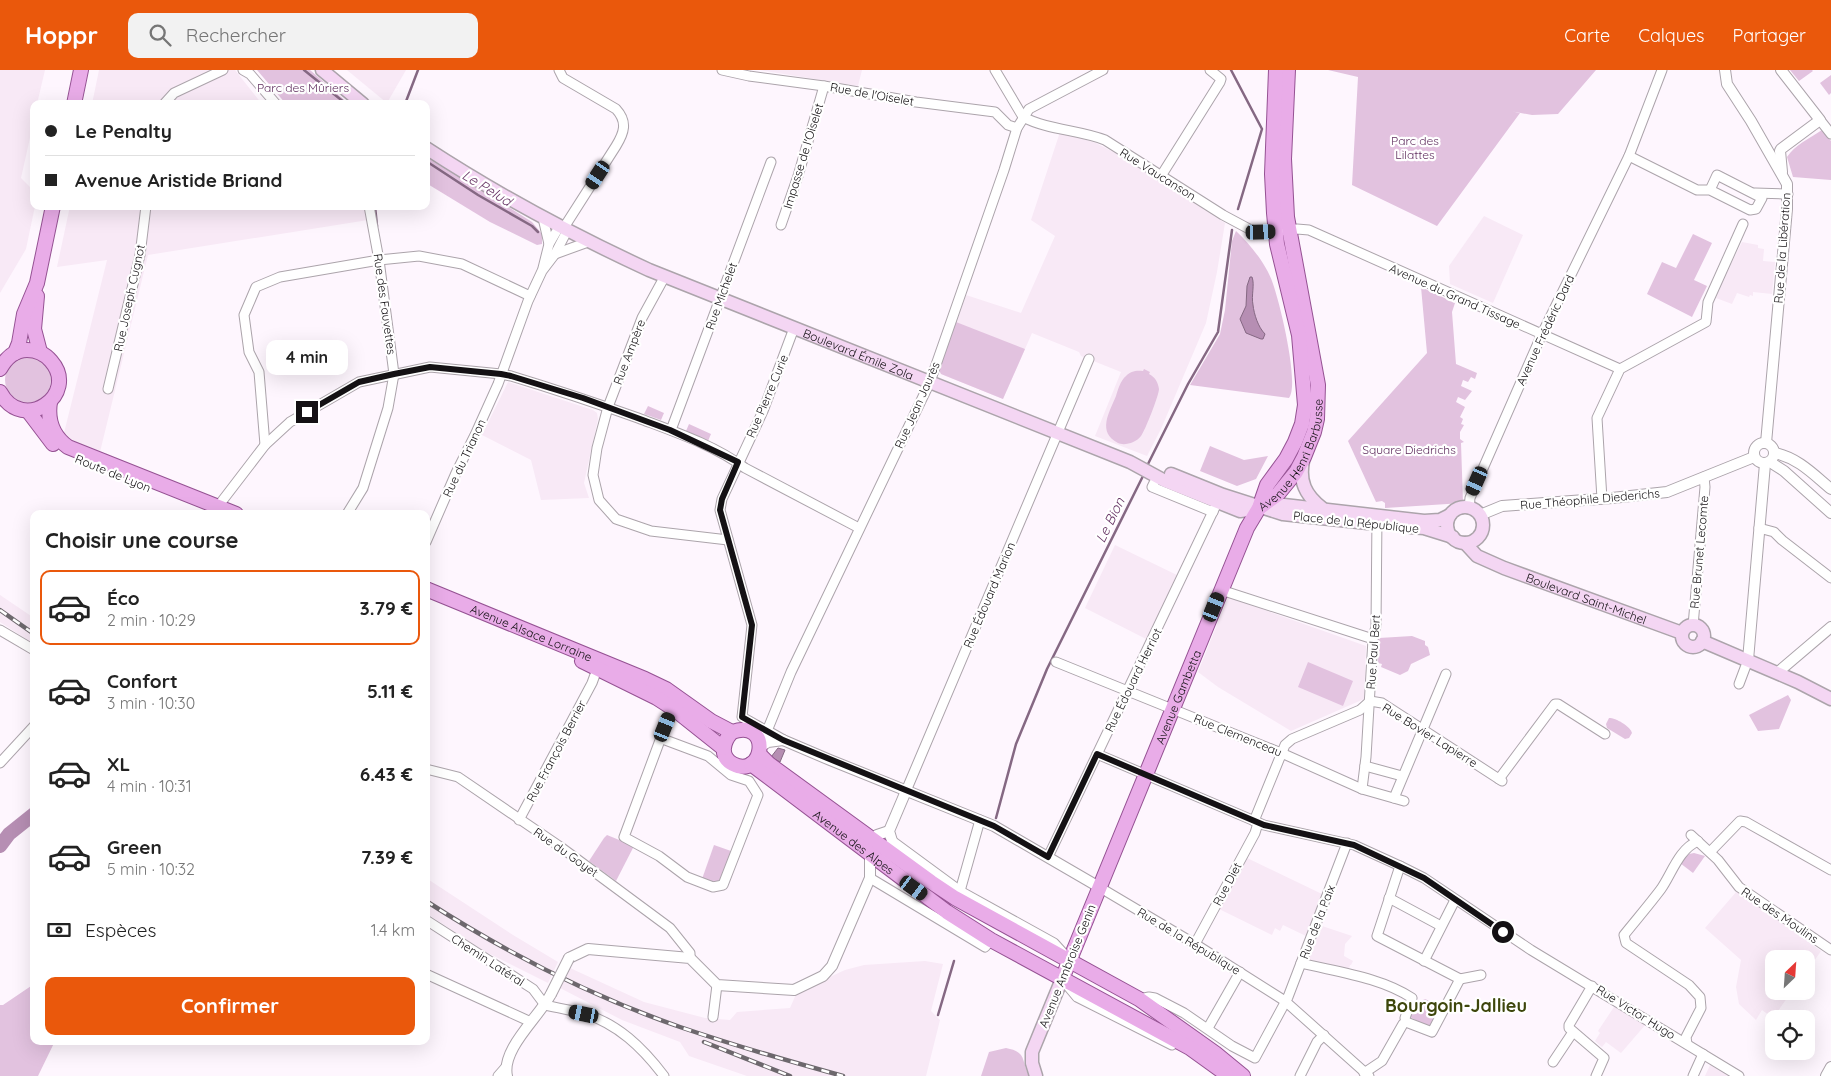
<!DOCTYPE html>
<html lang="fr">
<meta charset="utf-8">
<style>
:root{--surface:#fff;--page:#f2f2f2;--text:#222;--muted:#767676;--line:#e0e0e0;--accent:#ea580c}
body{margin:0;font-family:Quicksand,sans-serif;background:var(--page);color:var(--text);height:100vh;display:flex;flex-direction:column;font-size:19px;white-space:nowrap}
*{box-sizing:border-box;margin:0}
p{font-size:16px;color:var(--muted)}
.icon{flex:none;width:28px;height:28px;fill:none;stroke:currentColor;stroke-width:2;stroke-linecap:round;stroke-linejoin:round}
.map{position:relative;flex:1;overflow:hidden}
.details{position:absolute;left:30px;top:440px;width:400px;height:535px;display:flex;flex-direction:column;background:var(--surface);border-radius:10px;box-shadow:0 5px 20px #0002}
.details>*{flex:none}
.hud{position:absolute;left:30px;top:30px;width:400px;height:110px;border-radius:10px;box-shadow:0 5px 20px #0002;display:grid;align-content:center;height:110px;padding:0 15px;background:var(--surface)}
.needle{width:32px;rotate:25deg}
.controls{position:absolute;left:1765px;top:880px;display:grid;gap:10px}
.controls a{display:grid;place-items:center;width:50px;height:50px;border-radius:10px;background:var(--surface);box-shadow:0 5px 20px #0002;font-size:25px}
.end{position:absolute;width:22px;height:22px;margin:-11px;border:6px solid #141114;background:#fff;box-shadow:0 0 0 2px #fff}
.from{border-radius:50%}
.bubble{position:absolute;height:35px;border-radius:10px;background:var(--surface);box-shadow:0 5px 20px #0002;font-size:16px;font-weight:700;line-height:35px;text-align:center}
.car{position:absolute;width:15px;height:30px;margin:-15px -8px;border-radius:6px;box-shadow:0 0 4px 1px #0007;background:linear-gradient(#222 24%,#8ab4d8 0 40%,#222 0 76%,#8ab4d8 0 86%,#222 0)}
.hud b{display:flex;align-items:center;gap:18px;height:48px;font-size:19px}
.hud b+b{border-top:1px solid var(--line)}
.hud i{width:12px;height:12px;background:var(--text)}
ul{padding:0;list-style:none}
li{display:flex;align-items:center;gap:15px;height:75px;margin:0 10px 8px;padding:0 5px;border:2px solid transparent;border-radius:10px}
li div{flex:1}
li b{display:block;font-size:19px}
li em{font-style:normal;font-weight:700}
li.active{border-color:var(--accent)}
li>.icon{width:45px;height:45px;stroke-width:1.5}
h2{padding:0 15px;font-size:22px;line-height:60px}
.pay{display:flex;align-items:center;gap:12px;height:55px;padding:0 15px;font-size:19px}
.pay p{margin-inline-start:auto}
.primary-button{display:flex;gap:10px;margin-top:auto;padding:10px 15px}
.primary-button a{flex:1;height:58px;border-radius:10px;background:var(--accent);color:#fff;font-size:20px;font-weight:700;line-height:58px;text-align:center}
header{display:flex;align-items:center;gap:30px;box-sizing:border-box;height:70px;padding:0 25px;background:var(--accent);color:#fff}
header strong{font-size:24px}
nav{display:flex;gap:28px;margin-inline-start:auto;font-size:18px}
.search{width:350px;height:45px;background:var(--page);display:flex;align-items:center;gap:12px;box-sizing:border-box;padding:0 18px;border-radius:10px;color:var(--muted);font-size:19px}
.map>svg:first-child{display:block}
</style>
<header>
<strong>Hoppr</strong>
<div class="search"><svg class="icon" aria-label="search" viewBox="0 0 24 24"><circle cx="10" cy="10" r="6"/><path d="M15 15l6 6"/></svg>Rechercher</div>
<nav><a>Carte</a><a>Calques</a><a>Partager</a></nav>
</header>
<div class="map">
<svg width="1831" height="1006" viewBox="0 0 1831 1006">
<rect width="100%" height="100%" fill="#fef6fe"/>
<g fill="#f8e9f6">
<polygon points="0,0 45,0 37,34 34,34 34,50 21,108 34,121 35,136 26,179 0,223"/>
<polygon points="99,0 235,0 262,34 92,34"/>
<polygon points="347,0 406,0 387,33"/>
<polygon points="759,0 862,0 858,16"/>
<polygon points="1060,62 1096,73 1115,83 1225,153 1217,202 1206,253 1161,359 1147,386 1095,366 1121,302 1081,286 1079,282 1032,263 1003,329 941,304 939,300 966,225 1021,243 1055,166 1031,150"/>
<polygon points="70,136 364,136 368,150 148,185 100,382 63,367 107,190 57,197"/>
<polygon points="1484,146 1523,165 1493,233 1450,214 1449,196"/>
<polygon points="1742,172 1758,175 1758,178 1764,179 1763,191 1775,192 1772,224 1753,222 1753,226 1750,225 1749,227 1737,223 1732,234 1716,228 1719,218"/>
<polygon points="508,312 593,340 597,343 598,349 584,413 589,428 541,430 531,390 482,365"/>
<polygon points="1115,475 1179,506 1148,570 1085,538"/>
<polygon points="0,525 34,548 34,574 0,552"/>
<polygon points="1228,527 1366,576 1364,629 1291,661 1218,617 1198,602"/>
<polygon points="1247,788 1322,824 1306,866 1283,855 1280,861 1275,858 1272,865 1219,839"/>
<polygon points="426,808 513,865 558,892 548,913 484,881 426,843"/>
<polygon points="1737,821 1821,881 1810,897 1808,896 1806,898 1806,889 1774,889 1774,921 1792,921 1773,948 1762,940 1756,950 1739,934 1736,917 1741,890 1705,858"/>
<polygon points="1319,855 1352,866 1345,874 1344,886 1353,891 1351,895 1350,895 1348,902 1305,890"/>
<polygon points="925,891 943,894 931,941 940,950 926,1006 747,1006 689,986 680,972 622,950 560,918 570,898 644,932 705,948 730,950 737,942 790,938 797,922 845,900 864,895"/>
<polygon points="1616,934 1646,954 1621,983 1606,972 1602,977 1595,971 1600,963 1598,961"/>
<polygon points="1711,993 1731,1006 1705,1006"/>
</g>
<g fill="#e2c2df">
<polygon points="257,0 310,0 349,34 286,34"/>
<polygon points="1328,0 1596,0 1558,44 1532,45 1510,41 1520,43 1437,156 1352,115 1358,7"/>
<polygon points="1790,0 1812,0 1813,1 1799,11"/>
<polygon points="1831,5 1831,23 1829,25 1820,13"/>
<path d="M1822,60L1831,71V110L1793,107L1787,87C1795,75 1810,68 1822,60Z"/>
<polygon points="426,85 532,152 542,164 542,174 537,175 490,152 426,113"/>
<path d="M1236,161C1249,173 1266,194 1272,211C1279,229 1300,314 1289,328L1190,315L1220,264L1225,240L1232,171Z"/>
<polygon points="1693,164 1712,173 1694,210 1707,216 1692,247 1647,224 1662,192 1676,198"/>
<polygon points="1421,217 1455,233 1452,242 1456,294 1477,303 1475,309 1471,307 1468,312 1463,310 1461,316 1472,321 1465,330 1458,327 1456,332 1465,337 1460,347 1463,349 1461,354 1464,355 1460,362 1460,369 1464,372 1461,373 1463,433 1385,438 1385,433 1382,431 1376,432 1348,371 1427,283"/>
<polygon points="956,252 1025,279 1003,329 941,304 939,300"/>
<circle cx="28" cy="310" r="23"/>
<path d="M1144,299L1150,302L1149,304C1155,307 1158,312 1159,319C1159,325 1145,361 1141,366C1136,373 1124,376 1118,373C1097,362 1109,343 1116,326C1118,320 1120,311 1126,306C1130,301 1137,300 1143,301Z"/>
<polygon points="648,336 664,343 661,350 644,344"/>
<polygon points="689,354 711,364 708,371 686,361"/>
<polygon points="1210,376 1244,390 1268,386 1256,409 1237,416 1200,401"/>
<polygon points="1412,566 1425,571 1425,575 1428,577 1430,585 1411,594 1408,601 1400,605 1381,597 1382,594 1378,593 1379,568"/>
<polygon points="1308,592 1353,611 1343,636 1298,617"/>
<polygon points="1788,625 1791,630 1779,659 1758,661 1749,645"/>
<path d="M1609,648C1616,648 1630,656 1632,663L1629,668L1625,669L1607,658L1606,654Z"/>
<polygon points="607,765 634,776 616,811 589,791 604,768"/>
<polygon points="714,775 731,781 719,815 702,809"/>
<polygon points="1694,783 1705,786 1693,803 1680,793 1689,784"/>
<polygon points="34,914 34,971 55,971 38,1006 0,1006 0,935 3,935"/>
<polygon points="1425,929 1443,937 1434,954 1427,956 1410,947 1418,933"/>
<path d="M1006,978C1027,982 1021,990 1029,1006H981L989,982Z"/>
</g>
<g fill="#b68eb3" stroke="#856883">
<path d="M1250,207H1252C1255,215 1251,225 1253,235C1254,244 1258,257 1265,264L1263,269H1261L1246,263L1240,249L1246,236L1247,216Z"/>
<polygon points="778,678 785,680 780,692 771,687"/>
</g>
<g fill="none" stroke-linecap="round" stroke-linejoin="round">
<g stroke="#856883" stroke-width="2.5">
<polyline points="304,0 345,33"/>
<polyline points="1231,0 1262,59 1238,139"/>
<polyline points="405,34 418,0"/>
<polyline points="426,91 478,125 532,156 538,162"/>
<polyline points="375,136 377,156"/>
<polyline points="1147,396 1188,314 1218,262 1232,160"/>
<polyline points="996,748 1016,674 1047,599 1144,404"/>
<polyline points="938,945 954,891"/>
</g>
<polyline stroke="#b68eb3" stroke-width="14" points="0,776 9,764 34,744"/>
<defs>
<g id="minor">
<polyline points="243,0 250,4 276,34"/>
<path d="M559,0L563,8L616,39C628,52 624,63 616,76L563,159"/>
<polyline points="722,0 749,6 824,16 916,32 995,42 1008,55 1017,58"/>
<polyline points="995,0 1023,47"/>
<polyline points="164,34 174,23 223,0"/>
<path d="M1023,47C1048,60 1079,60 1105,70L1223,145L1251,160L1261,162L1297,159L1309,160L1620,299"/>
<polyline points="1820,50 1831,64"/>
<polyline points="1629,86 1697,120 1710,120 1750,140 1756,139 1762,128 1717,105 1710,120"/>
<polyline points="1161,106 1220,12 1221,9 1210,0"/>
<polyline points="1755,123 1788,124"/>
<polyline points="543,148 549,174"/>
<polyline points="781,155 798,106 824,16"/>
<polyline points="555,184 588,172"/>
<polyline points="543,198 549,174 559,157"/>
<polyline points="665,206 642,248 608,337 597,378 593,405 599,430 616,449 651,461 728,470"/>
<polyline points="108,319 140,185 146,136"/>
<polyline points="671,360 771,92"/>
<polyline points="265,375 259,302 249,282 244,245 256,217 280,207 379,190 419,186 462,194 530,226"/>
<polyline points="1153,404 1156,409 1152,417 1213,442"/>
<polyline points="1602,429 1597,348 1620,299 1706,252 1708,232 1743,154"/>
<polyline points="1469,438 1470,428 1542,264 1629,86 1662,0"/>
<path d="M215,444L219,435L265,375L290,352L359,312L430,297L501,304L511,306C554,319 596,333 638,348C675,362 714,375 745,398L859,458"/>
<polyline points="347,444 363,418 388,338 394,304 379,190 369,136"/>
<polyline points="1759,458 1774,462 1782,470 1831,508"/>
<polyline points="426,472 456,403 475,365 498,314 528,231 542,201 555,184 567,161"/>
<polyline points="1221,520 1373,569"/>
<polyline points="1693,556 1705,417 1704,407"/>
<polyline points="0,560 34,580"/>
<polyline points="1056,592 1286,685 1362,719 1404,731"/>
<polyline points="1739,614 1748,590"/>
<polyline points="767,661 742,647 752,555 720,440 722,429 763,341 794,258"/>
<polyline points="660,668 708,686 731,705 749,711 758,725 723,815 713,817 687,807 659,786 624,767 669,646 674,639 678,638"/>
<polyline points="768,668 767,661 791,602 930,312 1004,100 1017,58 1029,39 1103,0"/>
<polyline points="1097,684 1264,755 1354,775 1400,796 1424,808 1531,880 1739,1006"/>
<polyline points="0,693 34,656"/>
<polyline points="1365,696 1402,706"/>
<polyline points="426,699 458,707 562,778 670,858 690,883 690,888"/>
<polyline points="1499,709 1555,634 1558,634 1605,664"/>
<polyline points="1362,719 1366,687 1373,569 1376,556 1377,445"/>
<polyline points="906,721 1089,289"/>
<polyline points="1394,728 1446,604"/>
<polyline points="519,750 592,613 596,602 603,599"/>
<polyline points="1254,751 1285,675 1292,669 1360,640 1370,631 1382,633 1502,711"/>
<polyline points="1691,765 1718,790 1739,817 1831,880"/>
<polyline points="892,771 960,821 1054,873 1064,884"/>
<polyline points="1710,782 1740,751 1746,752 1831,800"/>
<polyline points="1048,787 1217,433"/>
<polyline points="1400,796 1377,866 1460,909 1432,962 1406,952"/>
<polyline points="870,808 985,877 991,870"/>
<polyline points="1099,817 1195,874 1285,931 1369,1006"/>
<polyline points="960,821 980,750"/>
<polyline points="1389,828 1441,856"/>
<path d="M426,850L533,919L545,935C557,938 570,940 583,943C618,954 642,977 664,1006"/>
<polyline points="1195,874 1255,763 1258,753"/>
<polyline points="1424,891 1455,830"/>
<path d="M1301,893C1337,902 1380,907 1412,928L1405,948L1406,952"/>
<polyline points="426,904 531,952"/>
<polyline points="1460,909 1481,905"/>
<polyline points="1067,915 1077,927 1172,975"/>
<polyline points="1592,916 1569,955 1569,958 1604,988 1596,1006"/>
<polyline points="1139,929 1149,927 1155,928 1184,943 1232,976 1255,988 1288,927 1347,773"/>
<polyline points="713,947 717,915"/>
<polyline points="1208,958 1240,902"/>
<path d="M1687,974L1686,967L1701,938L1700,927L1689,915L1626,873L1624,865C1636,850 1649,835 1661,819C1672,803 1679,779 1698,771"/>
<polyline points="1553,992 1573,962"/>
<polyline points="1364,1003 1382,991 1403,954 1406,952"/>
<polyline points="498,1006 505,998"/>
<polyline points="1300,1006 1317,972 1324,965"/>
<polyline points="1693,1006 1703,984"/>
</g>
<g id="tertiary">
<polyline points="1725,0 1727,14 1751,51 1787,114 1787,139 1766,373"/>
<polyline points="1781,0 1820,50 1781,79 1780,81 1782,102"/>
<circle cx="1764" cy="383" r="10"/>
<path d="M1775,383C1798,388 1813,404 1831,419"/>
<polyline points="1770,392 1784,401 1831,443"/>
<polyline points="1480,445 1502,436 1612,428 1667,422 1754,387"/>
<polyline points="1748,590 1765,394"/>
<polyline points="1777,603 1831,557"/>
<polyline points="755,664 767,661 783,670 830,690 994,756 1099,817"/>
<polyline points="760,677 768,672 783,670"/>
<polyline points="888,785 892,771 889,761 906,721"/>
<polyline points="569,888 588,879 690,888 717,915 794,920 823,906 832,896 870,808 870,783 874,770 877,765 889,761"/>
<path d="M507,1006C501,979 539,947 551,924"/>
<polyline points="1826,1006 1831,997"/>
</g>
<g id="secondary">
<polyline points="322,0 363,34"/>
<path id="s1" d="M426,78C498,125 571,164 649,200L1130,392L1165,411L1240,441L1284,435L1424,451L1440,450L1450,445"/>
<path d="M1303,391C1299,411 1305,425 1322,438"/>
<polyline points="1171,404 1223,425 1283,444 1368,453"/>
<circle cx="1465" cy="455" r="18"/>
<polyline points="1410,457 1424,458 1453,467"/>
<path id="s2" d="M1465,473L1477,486L1504,498L1682,563"/>
<circle cx="1693" cy="566" r="11"/>
<polyline points="1702,571 1798,612 1831,629"/>
<polyline points="1036,1006 1032,993 1032,982 1062,909"/>
</g>
<g id="primary">
<polyline points="74,34 81,0"/>
<polyline points="37,226 34,259 40,282"/>
<polyline points="15,283 19,273 24,244 37,213 53,136"/>
<path d="M0,299C6,288 15,280 27,280C37,280 45,284 51,291C80,324 23,365 0,322"/>
<path d="M50,332C47,351 53,366 68,377L236,444"/>
<polyline points="28,341 53,374"/>
<path id="s3" d="M1259,438L1278,424L1296,402L1304,387L1314,362L1317,349L1318,315L1287,147L1284,89L1288,0"/>
<path id="s4" d="M426,519L645,609L666,619L711,651L732,662C773,648 764,710 733,694C719,687 723,671 732,662"/>
<polyline points="582,591 657,628 674,639 723,678"/>
<polyline points="759,684 769,694 931,812 955,828 1139,929 1215,983 1243,1006"/>
<path id="s5" d="M751,694L947,842L991,870L1190,978L1226,1004"/>
<path id="s6" d="M1062,909L1247,458L1259,438L1267,415L1286,389L1295,372L1302,354L1305,335L1299,265L1277,174L1274,143L1272,104L1276,0"/>
</g>
</defs>
<use href="#minor" stroke="#aca4ab" stroke-width="11"/>
<use href="#tertiary" stroke="#aca4ab" stroke-width="12"/>
<use href="#secondary" stroke="#aca4ab" stroke-width="15"/>
<use href="#primary" stroke="#955293" stroke-width="16"/>
<use href="#minor" stroke="#fff" stroke-width="9"/>
<use href="#tertiary" stroke="#fff" stroke-width="10"/>
<use href="#secondary" stroke="#f4d6f3" stroke-width="12"/>
<use href="#primary" stroke="#e9ace8" stroke-width="14"/>
<defs>
<g id="rail">
<polyline points="0,540 34,564"/>
<path d="M426,831C505,882 591,926 680,957C733,975 788,991 843,1006"/>
<polyline points="704,972 790,1006"/>
</g>
</defs>
<use href="#rail" stroke="#6d686d" stroke-width="4.5"/>
<use href="#rail" stroke="#fff" stroke-width="2.5" stroke-dasharray="8" stroke-linecap="butt"/>
<defs>
<polyline id="tertiary-bridge" points="551,924 569,888"/>
</defs>
<use href="#tertiary-bridge" stroke="#aca4ab" stroke-width="12" stroke-linecap="butt"/>
<use href="#tertiary-bridge" stroke="#fff" stroke-width="10"/>
</g>
<g fill="none" stroke-linecap="round" stroke-linejoin="round">
<polyline stroke="#141114" stroke-width="6" points="307,342 359,312 394,304 430,297 501,304 511,306 583,328 670,360 738,392 722,429 720,440 752,555 742,647 783,670 994,756 1048,787 1097,684 1264,755 1354,775 1424,808 1503,862"/>
</g>
<g text-anchor="middle" dominant-baseline="central" stroke-width="4.5" stroke-linejoin="round" paint-order="stroke">
<g font-size="12" fill="#5f2d5e" stroke="#fff">
<text x="303" y="17">Parc des Mûriers</text>
<text x="1415" y="70">Parc des<tspan x="1415" dy="14">Lilattes</tspan></text>
<text x="1409" y="379">Square Diedrichs</text>
</g>
<g font-size="12" fill="#141114" stroke="#fff">
<text transform="translate(872 24) rotate(10)">Rue de l'Oiselet</text>
<text transform="translate(803 86) rotate(-73)">Impasse de l'Oiselet</text>
<text transform="translate(1158 104) rotate(32)">Rue Vaucanson</text>
<text transform="translate(1782 178) rotate(-86)">Rue de la Libération</text>
<text transform="translate(721 226) rotate(-70)">Rue Michelet</text>
<text transform="translate(1455 226) rotate(24)">Avenue du Grand Tissage</text>
<text transform="translate(129 228) rotate(-78)">Rue Joseph Cugnot</text>
<text transform="translate(385 234) rotate(82)">Rue des Fauvettes</text>
<text transform="translate(1545 260) rotate(-65)">Avenue Frédéric Dard</text>
<text transform="translate(629 282) rotate(-69)">Rue Ampère</text>
<text stroke="none"><textPath href="#s1" startOffset="480">Boulevard Émile Zola</textPath></text>
<text transform="translate(767 326) rotate(-67)">Rue Pierre Curie</text>
<text transform="translate(917 335) rotate(-66)">Rue Jean Jaurès</text>
<text stroke="none"><textPath href="#s3" startOffset="65">Avenue Henri Barbusse</textPath></text>
<text transform="translate(464 388) rotate(-65)">Rue du Trianon</text>
<text transform="translate(113 403) rotate(22)">Route de Lyon</text>
<text transform="translate(1590 429) rotate(-5)">Rue Théophile Diederichs</text>
<text transform="translate(1356 452) rotate(6)">Place de la République</text>
<text transform="translate(1699 482) rotate(-85)">Rue Brunet Lecomte</text>
<text transform="translate(989 525) rotate(-67)">Rue Édouard Marion</text>
<text stroke="none"><textPath href="#s2" startOffset="135">Boulevard Saint-Michel</textPath></text>
<text stroke="none"><textPath href="#s4" startOffset="114">Avenue Alsace Lorraine</textPath></text>
<text transform="translate(1373 582) rotate(-86)">Rue Paul Bert</text>
<text transform="translate(1133 610) rotate(-64)">Rue Édouard Herriot</text>
<text stroke="none"><textPath href="#s6" startOffset="305">Avenue Gambetta</textPath></text>
<text transform="translate(1238 665) rotate(22)">Rue Clemenceau</text>
<text transform="translate(1430 665) rotate(32)">Rue Bovier Lapierre</text>
<text transform="translate(556 681) rotate(-62)">Rue François Berrier</text>
<text stroke="none"><textPath href="#s5" startOffset="129">Avenue des Alpes</textPath></text>
<text transform="translate(566 782) rotate(35)">Rue du Goyet</text>
<text transform="translate(1227 814) rotate(-62)">Rue Diet</text>
<text transform="translate(1780 845) rotate(34)">Rue des Moulins</text>
<text transform="translate(1317 852) rotate(-69)">Rue de la Paix</text>
<text transform="translate(1189 871) rotate(31)">Rue de la République</text>
<text transform="translate(488 890) rotate(33)">Chemin Latéral</text>
<text transform="translate(1067 896) rotate(-68)">Avenue Ambroise Genin</text>
<text transform="translate(1636 942) rotate(32)">Rue Victor Hugo</text>
</g>
<g font-size="14" font-style="italic" fill="#673465" stroke="#fff">
<text transform="translate(487 118) rotate(32)">Le Pelud</text>
<text transform="translate(1110 450) rotate(-64)">Le Bion</text>
</g>
<g font-size="18" font-weight="bold" fill="#3e470c" stroke="#fff">
<text x="1456" y="935">Bourgoin-Jallieu</text>
</g>
</g>
</svg>
<div class="controls">
<a><svg class="needle" viewBox="-14 -14 28 28"><path d="M0-13l5 13h-10z" fill="#e53935"/><path d="M0 13l5-13h-10z" fill="#767676"/></svg></a>
<a><svg class="icon" aria-label="locate" viewBox="0 0 24 24"><circle cx="12" cy="12" r="6"/><path d="M12 2v4M12 18v4M2 12h4M18 12h4"/></svg></a>
</div>
<i class="end from" style="left:1503px;top:862px"></i>
<i class="end" style="left:307px;top:342px"></i>
<div class="bubble" style="left:266px;top:270px;width:82px">4 min</div>
<i class="car" style="left:598px;top:105px;rotate:213deg"></i>
<i class="car" style="left:1261px;top:162px;rotate:88deg"></i>
<i class="car" style="left:1477px;top:411px;rotate:204deg"></i>
<i class="car" style="left:1214px;top:537px;rotate:22deg"></i>
<i class="car" style="left:665px;top:657px;rotate:22deg"></i>
<i class="car" style="left:914px;top:818px;rotate:126deg"></i>
<i class="car" style="left:584px;top:944px;rotate:282deg"></i>
<div class="hud">
<b><i class="from"></i>Le Penalty</b>
<b><i></i>Avenue Aristide Briand</b>
</div>
<section class="details">
<h2>Choisir une course</h2>
<ul>
<li class="active"><svg class="icon" aria-label="car" viewBox="0 0 24 24"><path d="M5 17H2v-5l4-1 3-4h7l3 4 3 1v5h-3M9 17h6M6 11h13"/><circle cx="7" cy="17" r="2"/><circle cx="17" cy="17" r="2"/></svg><div><b>Éco</b><p>2 min · 10:29</p></div><em>3.79 €</em></li>
<li><svg class="icon" aria-label="car" viewBox="0 0 24 24"><path d="M5 17H2v-5l4-1 3-4h7l3 4 3 1v5h-3M9 17h6M6 11h13"/><circle cx="7" cy="17" r="2"/><circle cx="17" cy="17" r="2"/></svg><div><b>Confort</b><p>3 min · 10:30</p></div><em>5.11 €</em></li>
<li><svg class="icon" aria-label="car" viewBox="0 0 24 24"><path d="M5 17H2v-5l4-1 3-4h7l3 4 3 1v5h-3M9 17h6M6 11h13"/><circle cx="7" cy="17" r="2"/><circle cx="17" cy="17" r="2"/></svg><div><b>XL</b><p>4 min · 10:31</p></div><em>6.43 €</em></li>
<li><svg class="icon" aria-label="car" viewBox="0 0 24 24"><path d="M5 17H2v-5l4-1 3-4h7l3 4 3 1v5h-3M9 17h6M6 11h13"/><circle cx="7" cy="17" r="2"/><circle cx="17" cy="17" r="2"/></svg><div><b>Green</b><p>5 min · 10:32</p></div><em>7.39 €</em></li>
</ul>
<div class="pay"><svg class="icon" aria-label="cash" viewBox="0 0 24 24"><path d="M3 7h18v10H3z"/><circle cx="12" cy="12" r="2"/></svg>Espèces<p>1.4 km</p></div>
<div class="primary-button"><a>Confirmer</a></div>
</section>
</div>
